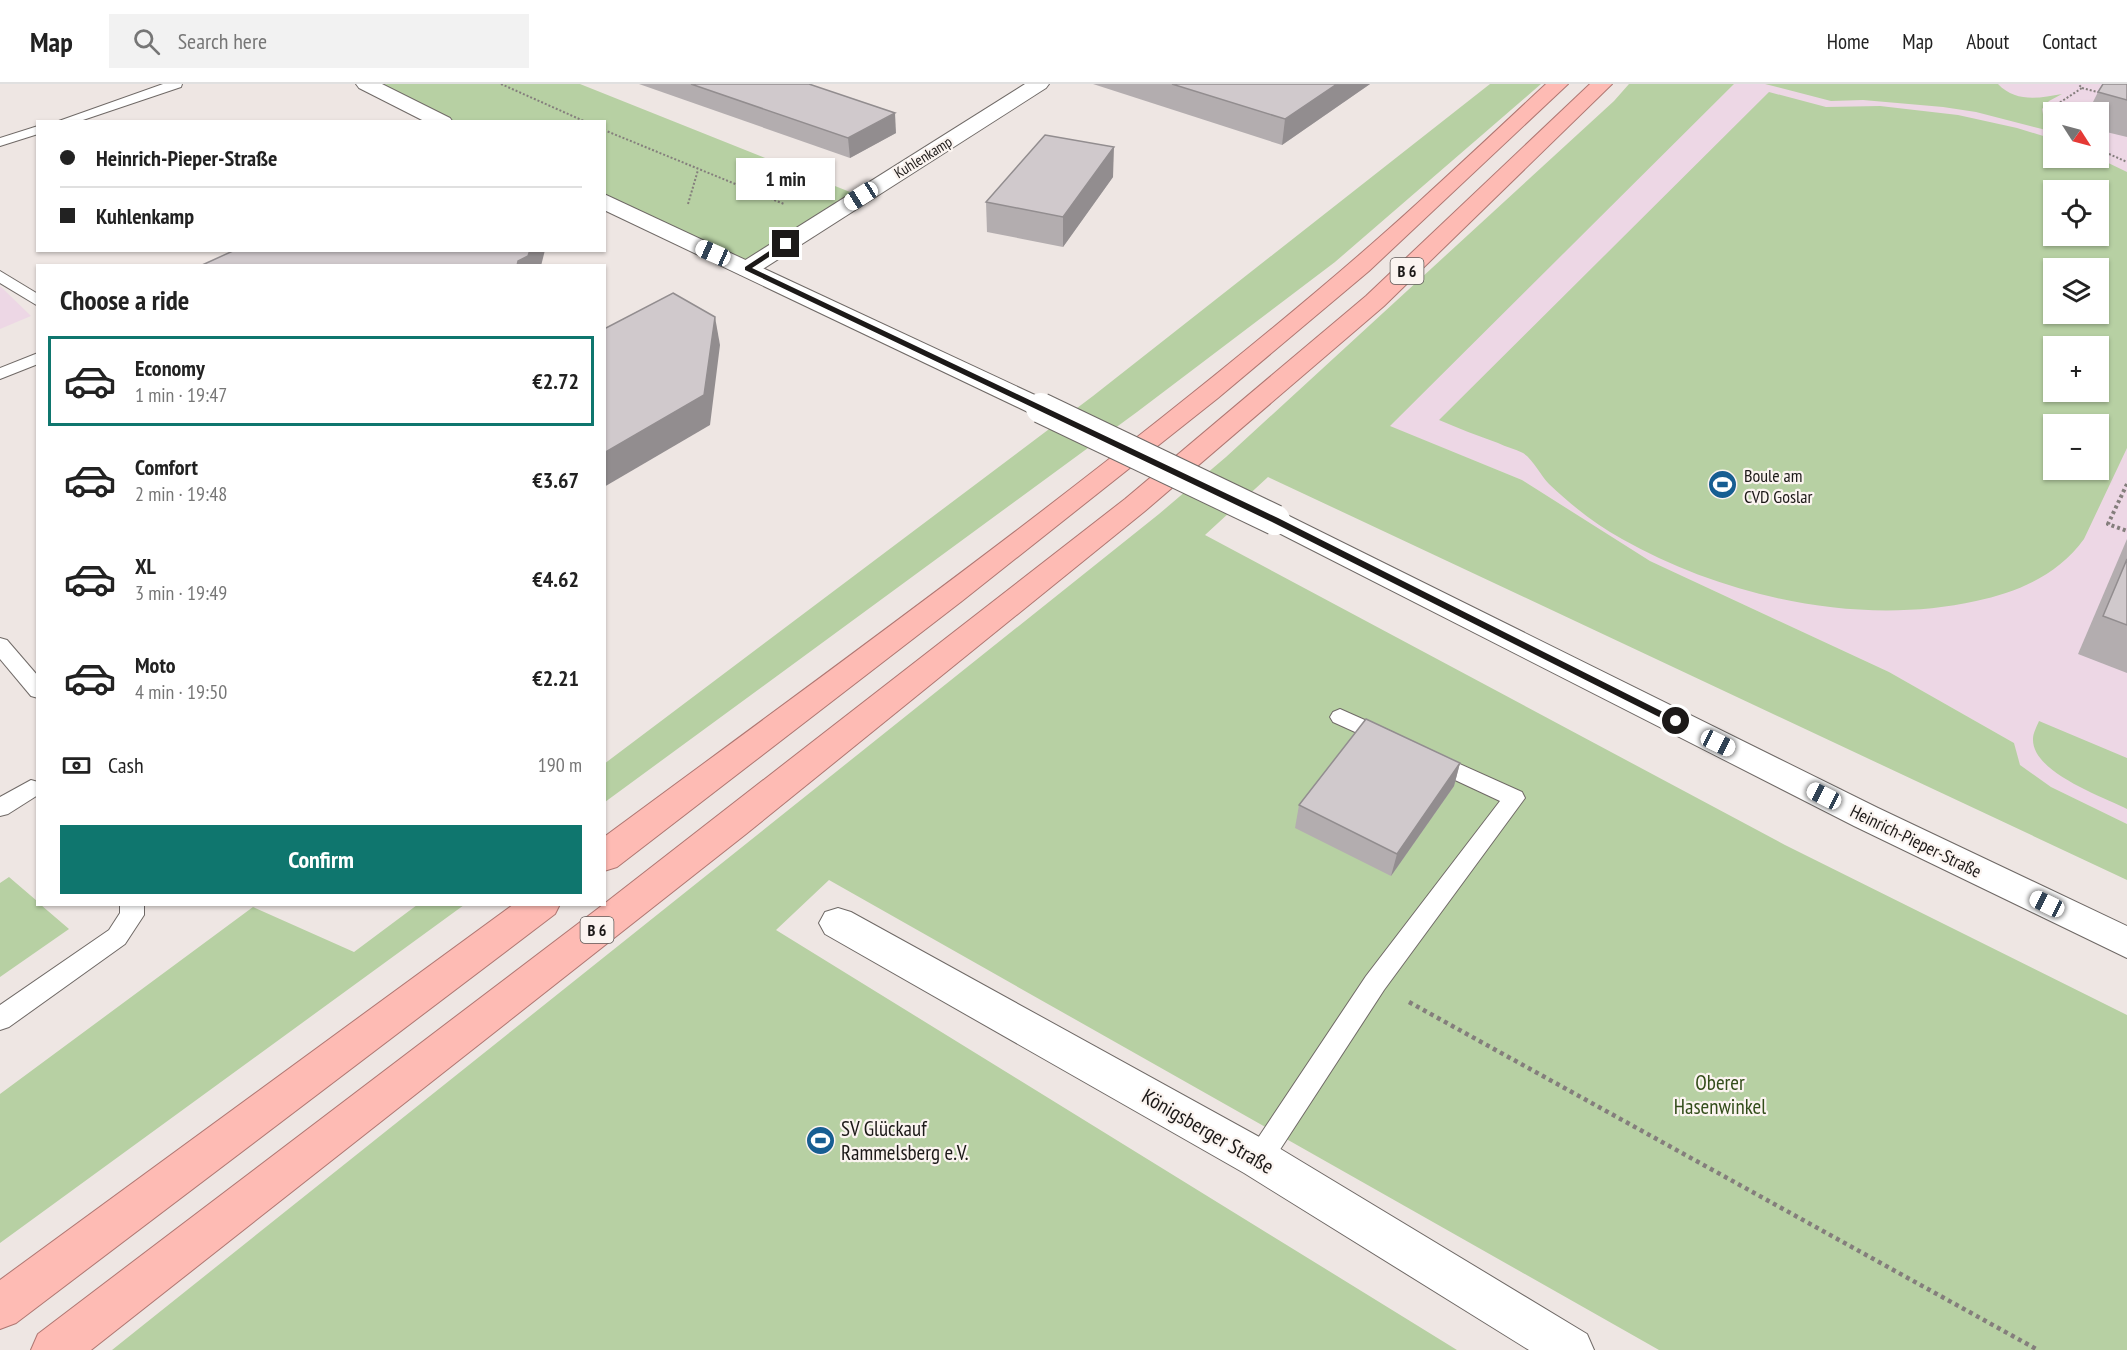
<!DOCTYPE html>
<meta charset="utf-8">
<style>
:root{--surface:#fff;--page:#f2f2f2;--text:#222;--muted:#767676;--line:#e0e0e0;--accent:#0f766e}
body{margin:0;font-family:"PT Sans Narrow",sans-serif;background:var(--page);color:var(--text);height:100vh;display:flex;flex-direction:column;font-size:22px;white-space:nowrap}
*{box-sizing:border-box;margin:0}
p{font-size:20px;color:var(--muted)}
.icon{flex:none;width:33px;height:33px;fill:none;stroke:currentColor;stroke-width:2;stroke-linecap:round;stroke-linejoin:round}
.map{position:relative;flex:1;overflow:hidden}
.drawer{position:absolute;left:36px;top:180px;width:570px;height:642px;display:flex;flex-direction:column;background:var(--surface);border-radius:0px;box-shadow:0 2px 4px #0004}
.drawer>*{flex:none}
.guide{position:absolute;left:36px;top:36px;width:570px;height:132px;border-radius:0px;box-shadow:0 2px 4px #0004;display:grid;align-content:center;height:132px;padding:0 24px;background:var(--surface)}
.needle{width:39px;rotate:126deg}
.tools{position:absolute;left:2043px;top:18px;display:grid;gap:12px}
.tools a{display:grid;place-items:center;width:66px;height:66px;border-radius:0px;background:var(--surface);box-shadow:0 2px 4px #0004;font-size:30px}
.end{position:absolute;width:27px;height:27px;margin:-14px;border:8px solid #1c1918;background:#fff;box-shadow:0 0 0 3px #fff}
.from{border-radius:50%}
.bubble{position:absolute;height:42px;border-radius:0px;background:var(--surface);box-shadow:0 2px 4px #0004;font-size:20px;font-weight:700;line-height:42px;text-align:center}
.car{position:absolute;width:18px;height:36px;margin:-18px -9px;border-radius:8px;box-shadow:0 0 4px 2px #0007;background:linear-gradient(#fff 24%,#345 0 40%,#fff 0 76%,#345 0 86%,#fff 0)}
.guide b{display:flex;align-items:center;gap:21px;height:57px;font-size:22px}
.guide b+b{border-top:2px solid var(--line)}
.guide i{width:15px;height:15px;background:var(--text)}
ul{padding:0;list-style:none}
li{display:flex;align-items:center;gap:18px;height:90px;margin:0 12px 9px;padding:0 12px;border:3px solid transparent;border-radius:0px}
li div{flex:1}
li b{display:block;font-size:22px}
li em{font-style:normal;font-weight:700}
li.active{border-color:var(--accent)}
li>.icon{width:54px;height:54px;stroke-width:1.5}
h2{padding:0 24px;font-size:27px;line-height:72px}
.pay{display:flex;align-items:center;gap:15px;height:66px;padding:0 24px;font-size:22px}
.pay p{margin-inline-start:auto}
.primary-button{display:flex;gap:12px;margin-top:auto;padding:12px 24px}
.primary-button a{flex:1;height:69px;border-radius:0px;background:var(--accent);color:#fff;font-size:24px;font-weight:700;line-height:69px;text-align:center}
header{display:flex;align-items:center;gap:36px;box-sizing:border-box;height:84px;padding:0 30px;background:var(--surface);border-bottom:2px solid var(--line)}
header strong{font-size:28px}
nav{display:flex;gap:33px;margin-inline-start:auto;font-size:21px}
.search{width:420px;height:54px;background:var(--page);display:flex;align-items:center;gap:15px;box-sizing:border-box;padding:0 21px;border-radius:0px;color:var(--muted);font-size:22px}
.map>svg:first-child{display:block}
</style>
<header>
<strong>Map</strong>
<div class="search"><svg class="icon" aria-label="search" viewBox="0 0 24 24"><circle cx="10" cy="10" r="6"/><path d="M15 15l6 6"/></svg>Search here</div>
<nav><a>Home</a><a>Map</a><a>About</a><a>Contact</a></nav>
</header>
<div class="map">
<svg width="2127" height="1266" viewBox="0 0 2127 1266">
<rect width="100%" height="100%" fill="#eee6e3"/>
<g fill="#edd7e5" fill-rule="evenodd">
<path d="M1734,0H2127V740L2051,703L2019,681L2014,659L1889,588L1650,477L1522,396L1389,342ZM2054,28H2098V74H2054ZM2054,106H2098V152H2054ZM2054,184H2098V230H2054ZM2054,262H2098V308H2054ZM2054,340H2098V386H2054Z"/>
<polygon points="0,202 31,232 0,245"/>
</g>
<g fill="#b7d0a3" fill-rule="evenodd">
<polygon points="366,0 580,0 860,112 747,185 605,117 604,38 442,37"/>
<polygon points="1490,0 1541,0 1335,178 1137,328 605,718 604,680 1093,312"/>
<polygon points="1629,0 1734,0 1390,342 1522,396 1650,477 1889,588 2014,659 2020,681 2051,703 2127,740 2127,796 1268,393 1205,451 1785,761 2127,931 2127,1266 1659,1266 829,796 776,846 1457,1266 112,1266 1159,430 1226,373 1614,17"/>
<path d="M1765,0H1998C2016,19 2040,14 2062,10L2049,17L2042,25L2046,46L1976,28L1943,23L1863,16L1831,17Z"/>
<path d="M1769,8L1826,23L1880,22L1958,31L2017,44L2053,55L2054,74H2098L2127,88V364L2084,455C2058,491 2018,508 1976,517C1859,543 1725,513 1622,455C1595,440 1571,421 1549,400C1541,392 1533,375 1523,369C1515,365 1506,363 1498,359C1478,352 1458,344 1439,336ZM2054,106H2098V152H2054ZM2054,184H2098V230H2054ZM2054,262H2098V308H2054ZM2054,340H2098V386H2054Z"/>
<path d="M2039,637L2127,674V725C2101,712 2032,688 2033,655C2033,649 2037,642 2039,637Z"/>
<polygon points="9,793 37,817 38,820 41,821 69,845 0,893 0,799"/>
<polygon points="417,821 464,821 0,1159 0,1010 253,823 354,868"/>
</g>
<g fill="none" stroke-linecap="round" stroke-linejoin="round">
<defs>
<g id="service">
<polygon points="163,0 182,0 181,3 77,38 56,38"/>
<polygon points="38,42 38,50 0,62 0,54"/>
<polygon points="0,187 38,210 38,222 0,199"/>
<polygon points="38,269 38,280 0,295 0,284"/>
<polygon points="0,554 7,556 38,592 38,614 31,612 0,575"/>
<polygon points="1340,625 1394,649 1397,654 1394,659 1386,662 1333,638 1330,633 1333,628"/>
<polygon points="1433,668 1522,708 1525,714 1384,906 1268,1084 1259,1087 1250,1084 1246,1075 1250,1066 1366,892 1500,717 1425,682 1422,676 1425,670"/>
<polygon points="31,696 38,698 38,711 8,730 0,732 0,713"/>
<polygon points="120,820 144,820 144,831 125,860 9,943 0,946 0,921 109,846 120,829"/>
</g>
<g id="minor">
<polygon points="1025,0 1049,0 1046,4 755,190 747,192 739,190 735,185 739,180"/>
<polygon points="838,824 851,828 1274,1061 1587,1250 1594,1266 1529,1266 1244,1089 825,850 819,839 825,828"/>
</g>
<g id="tertiary">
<polygon points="356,0 382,0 450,34 453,38 426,38 359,4"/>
<polygon points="604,110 1050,318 1054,324 1050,330 1041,332 1032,330 604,126"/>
<polygon points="1275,427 1285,430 1878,724 2127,842 2127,874 1854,742 1265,442 1261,436 1265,430"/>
</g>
<g id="trunk">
<path d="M1546,0H1568L1369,187L1218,314L962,517L617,783L604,787V753C845,575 1088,400 1317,207C1396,141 1471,70 1546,0Z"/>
<polygon points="1590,0 1612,0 1384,222 1145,427 746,750 91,1266 31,1266 38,1250 604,820 1125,415 1366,212"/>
<polygon points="514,820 560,820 555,830 16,1239 0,1245 0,1196"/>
</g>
</defs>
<use href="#service" stroke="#6f6966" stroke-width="2"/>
<use href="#minor" stroke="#6f6966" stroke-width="2"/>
<use href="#tertiary" stroke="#6f6966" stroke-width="2"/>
<use href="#trunk" stroke="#af7772" stroke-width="2"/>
<g stroke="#847e7c" stroke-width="2" stroke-dasharray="2 2" stroke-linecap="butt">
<polyline points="501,0 586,38"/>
<polyline points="2082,4 2101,9"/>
<polyline points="2054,28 2056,21 2082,4 2078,0"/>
<polyline points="2054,30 2054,41"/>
<polyline points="604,46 784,120"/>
<polyline points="2046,46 2054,48"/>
<polyline points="2098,65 2127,78"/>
<polyline points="688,120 698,86"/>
</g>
<polyline stroke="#847e7c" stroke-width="4" stroke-dasharray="3 3" stroke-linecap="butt" points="2127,400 2108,440 2127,447"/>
<polyline stroke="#847e7c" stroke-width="4.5" stroke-dasharray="4 4" stroke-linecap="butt" points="1409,918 2038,1266"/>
<use href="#service" fill="#fff" fill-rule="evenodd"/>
<use href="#minor" fill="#fff" fill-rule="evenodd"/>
<use href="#tertiary" fill="#fff" fill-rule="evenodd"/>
<use href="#trunk" fill="#febbb4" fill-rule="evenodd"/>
<defs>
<polyline id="tertiary-bridge" points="1041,324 1275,436"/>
</defs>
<use href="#tertiary-bridge" stroke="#6f6966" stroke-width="32" stroke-linecap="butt"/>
<use href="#tertiary-bridge" stroke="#fff" stroke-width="30"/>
</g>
<g fill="#b3adaf">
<polygon points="639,0 809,0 896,49 850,74"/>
<polygon points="1093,0 1370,0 1282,61"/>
<polygon points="2127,0 2127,53 2098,46 2098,28 2088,28 2098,8"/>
<polygon points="1113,93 1063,163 987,148 986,118"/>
<polygon points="2127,455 2127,589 2078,570"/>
<polygon points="1460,679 1454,702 1391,792 1295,744 1299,721"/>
</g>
<g fill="#928d8f">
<polygon points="1337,0 1370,0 1282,61 1285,35"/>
<polygon points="895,29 896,49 850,74 848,54"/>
<polygon points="1114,63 1113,93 1063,163 1063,133"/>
<polygon points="530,166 545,166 541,182 517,182 518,177"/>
<polygon points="715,233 720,261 710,341 604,403 604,369"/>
<polygon points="1460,679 1454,702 1391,792 1397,770"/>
</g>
<g fill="#d0c9cc" stroke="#928d8f" stroke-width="1.5">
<polygon points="691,0 809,0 895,29 848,54"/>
<polygon points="1172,0 1337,0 1285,35"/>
<polygon points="2103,0 2127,0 2127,16 2098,8"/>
<polygon points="1045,51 1114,63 1063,133 986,118"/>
<polygon points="235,166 530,166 528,172 518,177 517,182 200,182"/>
<polygon points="673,209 715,233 704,311 604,369 604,245"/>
<polygon points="2127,475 2127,541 2103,532"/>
<polygon points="1366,635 1460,679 1397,770 1299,721"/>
</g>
<polygon fill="#1c1918" points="783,158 789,160 752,184 1278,434 1681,637 1676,641 1673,640 1272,438 745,186 745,183"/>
<defs>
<symbol id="stadium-disc" viewBox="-11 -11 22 22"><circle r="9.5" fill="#175e92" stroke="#fbf4f0"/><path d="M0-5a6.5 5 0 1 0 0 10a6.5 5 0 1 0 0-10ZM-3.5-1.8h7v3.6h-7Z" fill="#fff"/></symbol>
</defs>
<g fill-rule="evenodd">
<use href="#stadium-disc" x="1706" y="384" width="33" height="33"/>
<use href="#stadium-disc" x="804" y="1040" width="33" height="33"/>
</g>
<g text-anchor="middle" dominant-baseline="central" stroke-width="4.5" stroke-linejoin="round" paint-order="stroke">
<g font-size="15" fill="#1c1918" stroke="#fbf4f0">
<text transform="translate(923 73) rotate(-32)">Kuhlenkamp</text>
</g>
<g fill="#fbf4f0" stroke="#5f5b59" stroke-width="1.5">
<rect x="1390.5" y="174" width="33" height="26" rx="4.5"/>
<rect x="580.5" y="833" width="33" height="26" rx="4.5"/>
</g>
<g font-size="16" font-weight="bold" fill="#1c1918">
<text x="1407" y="187">B 6</text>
<text x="597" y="846">B 6</text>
</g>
<g font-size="18" fill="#1c1918" stroke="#fbf4f0" text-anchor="start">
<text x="1744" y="391">Boule am<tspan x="1744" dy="21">CVD Goslar</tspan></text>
</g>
<g font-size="18" fill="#1c1918" stroke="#fbf4f0">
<text transform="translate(1916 757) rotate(26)">Heinrich-Pieper-Straße</text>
</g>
<g font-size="21" fill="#334d1a" stroke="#fbf4f0">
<text x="1720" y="998">Oberer<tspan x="1720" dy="24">Hasenwinkel</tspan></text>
</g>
<g font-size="21" fill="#1c1918" stroke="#fbf4f0" text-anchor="start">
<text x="841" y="1044">SV Glückauf<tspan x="841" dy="24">Rammelsberg e.V.</tspan></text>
</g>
<g font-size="21" fill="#1c1918" stroke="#fbf4f0">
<text transform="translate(1208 1047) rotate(30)">Königsberger Straße</text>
</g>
</g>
</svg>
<div class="tools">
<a><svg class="needle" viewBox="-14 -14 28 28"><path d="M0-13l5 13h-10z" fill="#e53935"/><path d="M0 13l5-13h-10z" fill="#767676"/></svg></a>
<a><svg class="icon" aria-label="locate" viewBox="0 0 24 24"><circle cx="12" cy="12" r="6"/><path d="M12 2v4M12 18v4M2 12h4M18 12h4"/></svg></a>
<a><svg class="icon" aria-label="layers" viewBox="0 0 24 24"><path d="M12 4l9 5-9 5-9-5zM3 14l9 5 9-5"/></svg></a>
<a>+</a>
<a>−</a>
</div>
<i class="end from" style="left:1676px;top:637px"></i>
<i class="end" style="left:786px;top:160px"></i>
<div class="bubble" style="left:736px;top:74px;width:99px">1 min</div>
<i class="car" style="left:861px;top:112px;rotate:238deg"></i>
<i class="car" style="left:713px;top:169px;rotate:294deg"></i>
<i class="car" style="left:1718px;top:659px;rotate:116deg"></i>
<i class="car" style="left:1824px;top:712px;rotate:297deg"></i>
<i class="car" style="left:2047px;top:820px;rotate:296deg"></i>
<div class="guide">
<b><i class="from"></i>Heinrich-Pieper-Straße</b>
<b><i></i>Kuhlenkamp</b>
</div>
<section class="drawer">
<h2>Choose a ride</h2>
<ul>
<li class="active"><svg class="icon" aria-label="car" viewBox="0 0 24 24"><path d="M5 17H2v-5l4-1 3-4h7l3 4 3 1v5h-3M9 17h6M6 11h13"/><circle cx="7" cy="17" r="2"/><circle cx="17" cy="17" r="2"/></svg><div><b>Economy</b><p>1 min · 19:47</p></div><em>€2.72</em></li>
<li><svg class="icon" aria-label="car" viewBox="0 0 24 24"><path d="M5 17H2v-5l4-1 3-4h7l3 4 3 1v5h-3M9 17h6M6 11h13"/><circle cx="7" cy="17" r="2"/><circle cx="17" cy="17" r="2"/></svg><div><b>Comfort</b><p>2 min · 19:48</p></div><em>€3.67</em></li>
<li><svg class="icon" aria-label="car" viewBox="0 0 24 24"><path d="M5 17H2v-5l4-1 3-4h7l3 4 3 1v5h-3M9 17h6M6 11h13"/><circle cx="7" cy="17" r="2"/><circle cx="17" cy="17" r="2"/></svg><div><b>XL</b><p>3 min · 19:49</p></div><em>€4.62</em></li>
<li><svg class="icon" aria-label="car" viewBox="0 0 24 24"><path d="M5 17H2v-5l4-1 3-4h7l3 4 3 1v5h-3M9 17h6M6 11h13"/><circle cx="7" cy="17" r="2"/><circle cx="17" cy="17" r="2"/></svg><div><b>Moto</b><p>4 min · 19:50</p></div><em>€2.21</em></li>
</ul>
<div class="pay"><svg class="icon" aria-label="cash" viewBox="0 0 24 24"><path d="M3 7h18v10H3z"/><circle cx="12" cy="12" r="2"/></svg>Cash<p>190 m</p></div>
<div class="primary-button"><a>Confirm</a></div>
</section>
</div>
